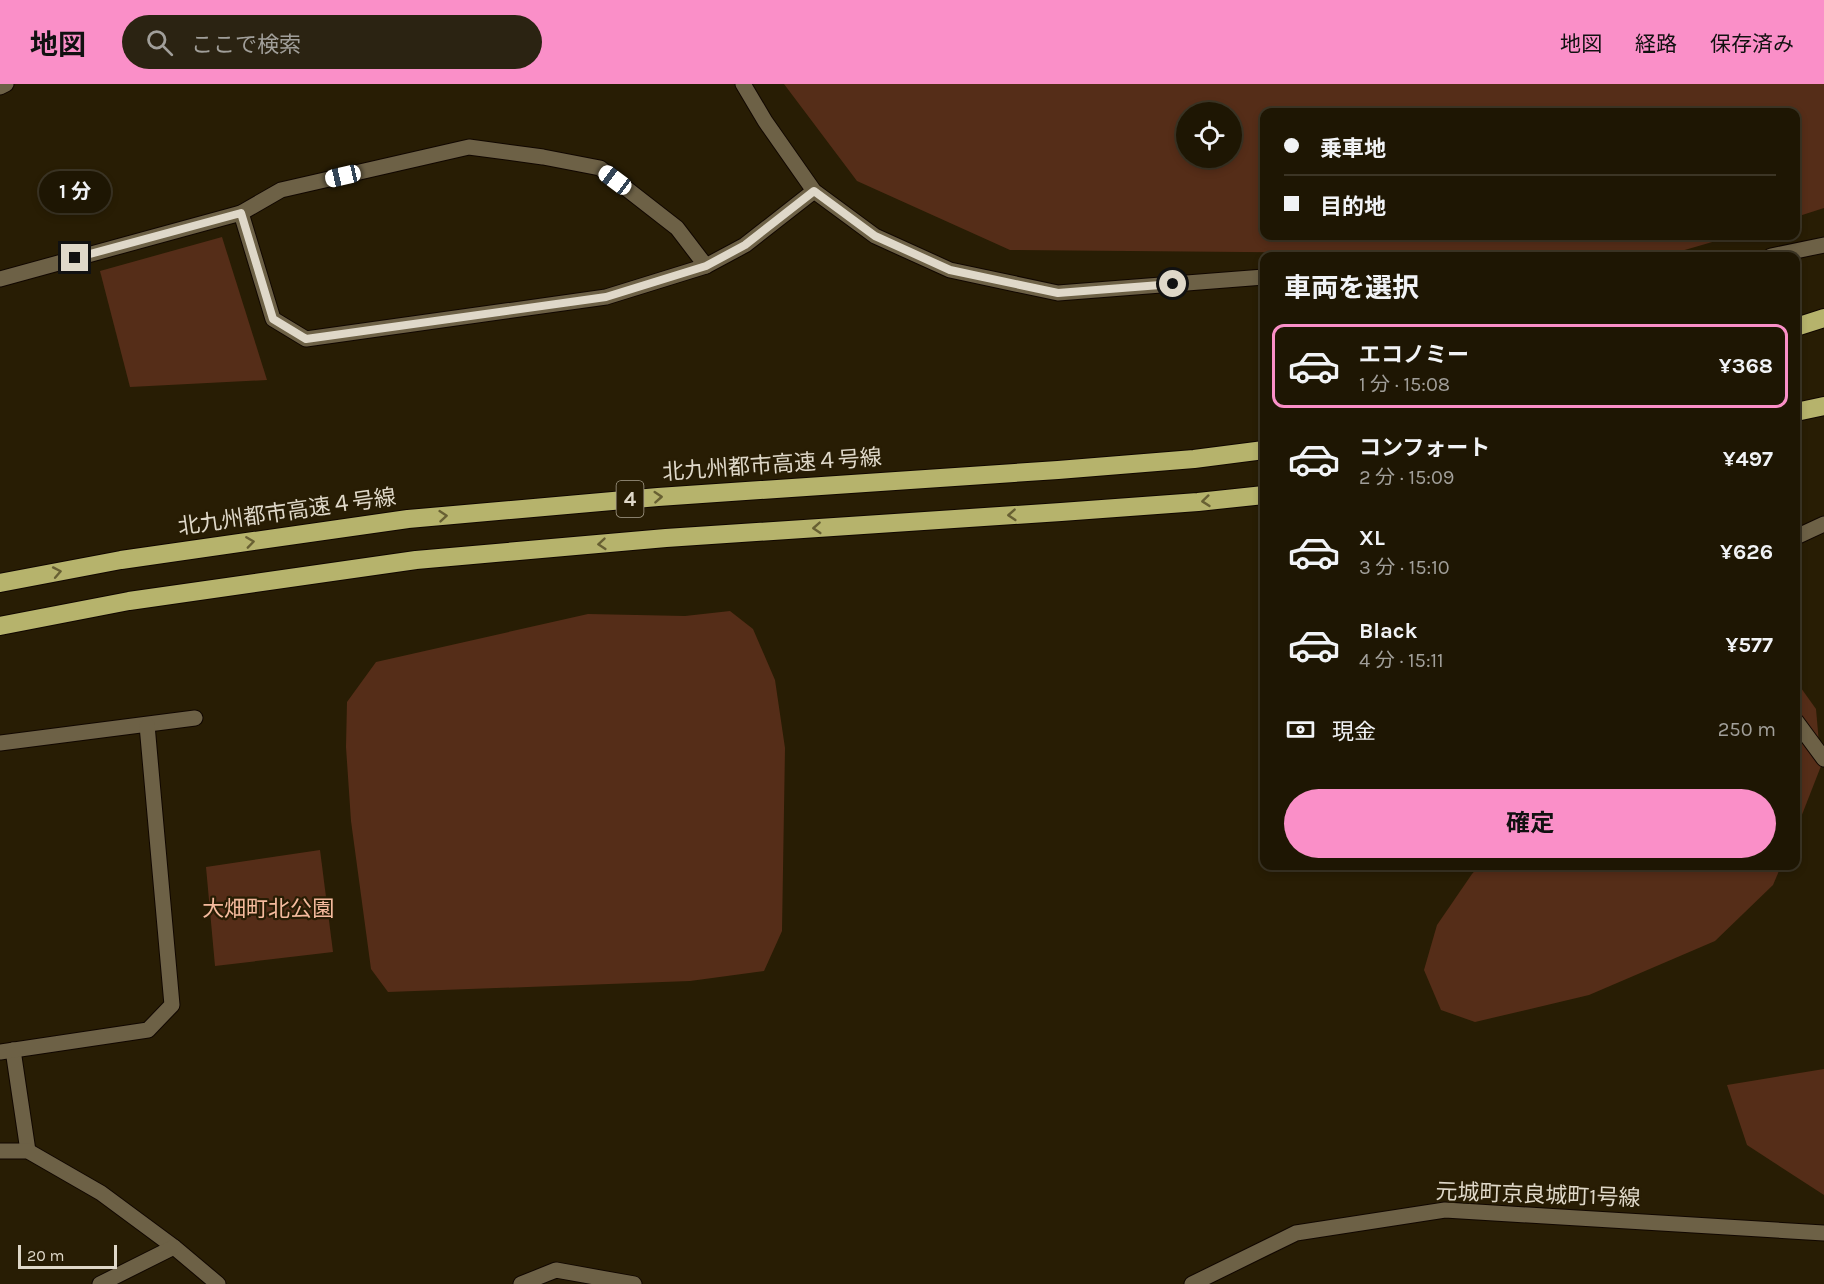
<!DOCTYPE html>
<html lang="ja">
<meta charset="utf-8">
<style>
:root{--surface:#1e1603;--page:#2b2312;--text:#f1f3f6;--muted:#a19f9a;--line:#3c3525;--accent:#fa8fc8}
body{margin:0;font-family:Karla,"Noto Sans JP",sans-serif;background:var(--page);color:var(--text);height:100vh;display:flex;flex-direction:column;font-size:22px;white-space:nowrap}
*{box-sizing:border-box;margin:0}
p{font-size:20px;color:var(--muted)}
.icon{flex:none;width:33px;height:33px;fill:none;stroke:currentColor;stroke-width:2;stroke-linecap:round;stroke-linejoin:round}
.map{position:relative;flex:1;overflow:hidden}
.details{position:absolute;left:1260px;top:168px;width:540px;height:618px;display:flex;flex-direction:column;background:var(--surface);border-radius:12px;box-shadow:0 3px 9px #0003,0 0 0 2px var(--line)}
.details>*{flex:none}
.top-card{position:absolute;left:1260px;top:24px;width:540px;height:132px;border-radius:12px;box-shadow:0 3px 9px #0003,0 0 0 2px var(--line);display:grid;align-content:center;height:132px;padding:0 24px;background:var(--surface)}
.fabs{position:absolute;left:1176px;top:18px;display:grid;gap:12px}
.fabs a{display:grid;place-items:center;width:66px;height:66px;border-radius:50%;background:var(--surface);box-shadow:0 3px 9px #0003,0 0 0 2px var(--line);font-size:30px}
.scale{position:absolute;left:18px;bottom:15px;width:99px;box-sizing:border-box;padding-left:6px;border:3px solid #dfd8c9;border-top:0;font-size:16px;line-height:21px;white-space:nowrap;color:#dfd8c9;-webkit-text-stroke:4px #281d04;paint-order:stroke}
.end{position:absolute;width:27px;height:27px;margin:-14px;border:8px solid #dfd8c9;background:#111;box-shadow:0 0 0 3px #111}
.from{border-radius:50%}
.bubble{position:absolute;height:42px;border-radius:21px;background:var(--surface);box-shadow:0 3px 9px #0003,0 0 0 2px var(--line);font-size:20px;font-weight:700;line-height:42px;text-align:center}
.car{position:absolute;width:18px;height:36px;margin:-18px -9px;border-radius:8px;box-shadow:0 0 4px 2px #0007;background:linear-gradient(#fff 24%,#345 0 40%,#fff 0 76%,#345 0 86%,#fff 0)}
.top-card b{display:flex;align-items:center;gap:21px;height:57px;font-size:22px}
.top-card b+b{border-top:2px solid var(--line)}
.top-card i{width:15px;height:15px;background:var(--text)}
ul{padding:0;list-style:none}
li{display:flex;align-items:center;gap:18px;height:84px;margin:0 12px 9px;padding:0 12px;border:3px solid transparent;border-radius:12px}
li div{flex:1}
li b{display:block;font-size:22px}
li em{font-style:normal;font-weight:700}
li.on{border-color:var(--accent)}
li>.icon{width:54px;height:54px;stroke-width:1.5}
h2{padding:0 24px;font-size:27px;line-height:72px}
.pay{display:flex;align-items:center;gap:15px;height:66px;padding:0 24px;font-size:22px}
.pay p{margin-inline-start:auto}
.cta{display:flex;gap:12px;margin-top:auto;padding:12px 24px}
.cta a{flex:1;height:69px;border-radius:36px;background:var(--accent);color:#111;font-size:24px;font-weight:700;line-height:69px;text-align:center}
header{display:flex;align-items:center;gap:36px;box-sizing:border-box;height:84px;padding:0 30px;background:var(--accent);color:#111}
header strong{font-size:28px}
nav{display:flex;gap:33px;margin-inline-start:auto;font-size:21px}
.search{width:420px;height:54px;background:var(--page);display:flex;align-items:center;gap:15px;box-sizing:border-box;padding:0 21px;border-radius:33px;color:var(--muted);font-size:22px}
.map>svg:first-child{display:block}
</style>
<header>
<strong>地図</strong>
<div class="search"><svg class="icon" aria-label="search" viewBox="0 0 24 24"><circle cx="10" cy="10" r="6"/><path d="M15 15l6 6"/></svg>ここで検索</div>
<nav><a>地図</a><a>経路</a><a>保存済み</a></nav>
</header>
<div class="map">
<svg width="1824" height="1200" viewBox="0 0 1824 1200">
<rect width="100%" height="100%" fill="#281d04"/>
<g fill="#552d18" fill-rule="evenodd">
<path d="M784,0H1824V124L1796,133V28H1264V152H1733L1664,172H1433L1351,169L1010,166L857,97ZM1232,28V74H1186V28Z"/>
<polygon points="222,153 267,296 130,303 100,187"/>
<polygon points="730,527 753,545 775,596 785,664 782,847 764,887 690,897 388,908 371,885 351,737 346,663 347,618 376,578 588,530 685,532"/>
<polygon points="1796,597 1816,625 1821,682 1796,746"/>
<polygon points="320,766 333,868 215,882 206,783"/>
<polygon points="1479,782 1781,782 1773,801 1715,857 1589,911 1475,938 1441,926 1424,886 1437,841 1472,790"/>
<polygon points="1824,985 1824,1111 1747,1061 1727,1001"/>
</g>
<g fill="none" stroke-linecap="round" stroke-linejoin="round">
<defs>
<polyline id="lane" points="1771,172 1824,161"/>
<g id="street">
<polyline points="0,3 6,0"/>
<polyline points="241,129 273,235 306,255 606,213 706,182"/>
<polyline points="0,195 241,129 281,106 469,63 543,73 600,84 677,144 706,182 745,161 814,107"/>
<polyline points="1796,453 1824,440"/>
<polyline points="0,659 195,634"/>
<polyline points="13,966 28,1067"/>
<polyline points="0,968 148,946 172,921 147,641"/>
<polyline points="0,1067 28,1067 101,1109 174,1163 218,1200"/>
<polyline points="100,1200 174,1163"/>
</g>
<g id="secondary">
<polyline points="743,0 765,37 814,107 875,152 950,186 1058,209 1264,193"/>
<polyline points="1796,637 1824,675"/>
<polyline points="521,1200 556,1186 634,1200"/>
<polyline points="1192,1200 1296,1149 1445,1126 1824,1149"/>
</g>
<g id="highway">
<polyline points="1796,243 1824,234"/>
<polyline points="1796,328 1824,322"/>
<polyline points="0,499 121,476 408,435 658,413 1058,386 1194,375 1264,366"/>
<polyline points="0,542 129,517 416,476 666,454 1061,428 1198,418 1264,411"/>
</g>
</defs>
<use href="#lane" stroke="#110700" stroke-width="17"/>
<use href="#street" stroke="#110700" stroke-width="17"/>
<use href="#secondary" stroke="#110700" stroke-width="17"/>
<use href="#highway" stroke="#110700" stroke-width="20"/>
<use href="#lane" stroke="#6d6146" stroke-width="15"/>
<use href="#street" stroke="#6d6146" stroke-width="15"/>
<use href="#secondary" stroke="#6d6146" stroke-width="15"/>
<use href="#highway" stroke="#b6b36c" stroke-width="18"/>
</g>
<defs><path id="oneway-chevron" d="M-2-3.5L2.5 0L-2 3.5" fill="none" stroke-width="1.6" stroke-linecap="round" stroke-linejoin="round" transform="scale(1.5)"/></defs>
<g stroke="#686033">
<use href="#oneway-chevron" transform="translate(658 413) rotate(-4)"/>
<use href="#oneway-chevron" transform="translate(1206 417) rotate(174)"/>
<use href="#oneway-chevron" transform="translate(1012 431) rotate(176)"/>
<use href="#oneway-chevron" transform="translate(443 432) rotate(-5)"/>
<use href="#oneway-chevron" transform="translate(817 444) rotate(176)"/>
<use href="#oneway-chevron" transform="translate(250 458) rotate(-8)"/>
<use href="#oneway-chevron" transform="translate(602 460) rotate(175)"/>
<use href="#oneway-chevron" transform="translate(57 488) rotate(-11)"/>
</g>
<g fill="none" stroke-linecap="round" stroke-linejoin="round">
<polyline stroke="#dfd8c9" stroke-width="8" points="75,174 241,129 273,235 306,255 606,213 706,182 745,161 814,107 875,152 950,186 1058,209 1173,200"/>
</g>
<g text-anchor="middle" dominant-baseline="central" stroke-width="4.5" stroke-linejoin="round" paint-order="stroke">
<rect fill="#281d04" stroke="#a8a08e" stroke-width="1.5" x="616.5" y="397" width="27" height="36" rx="4.5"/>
<g font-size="21" font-weight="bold" fill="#dfd8c9">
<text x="630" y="415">4</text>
</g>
<g font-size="22" fill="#dfd8c9" stroke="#281d04">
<text transform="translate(772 381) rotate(-4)">北九州都市高速４号線</text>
<text transform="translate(287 428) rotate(-8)">北九州都市高速４号線</text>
<text transform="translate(1538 1111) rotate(2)">元城町京良城町1号線</text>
</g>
<g font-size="22" fill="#f5ba9d" stroke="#281d04">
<text x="268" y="825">大畑町北公園</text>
</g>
</g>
</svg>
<div class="fabs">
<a><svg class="icon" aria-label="locate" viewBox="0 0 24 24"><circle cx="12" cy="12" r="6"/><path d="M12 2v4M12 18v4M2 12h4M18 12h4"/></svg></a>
</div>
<div class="scale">20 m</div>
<i class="end from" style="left:1173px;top:200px"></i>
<i class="end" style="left:75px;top:174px"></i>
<div class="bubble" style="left:39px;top:87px;width:72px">1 分</div>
<i class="car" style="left:343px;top:92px;rotate:257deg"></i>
<i class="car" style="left:615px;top:96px;rotate:307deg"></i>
<div class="top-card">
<b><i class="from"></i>乗車地</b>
<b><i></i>目的地</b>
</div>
<section class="details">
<h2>車両を選択</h2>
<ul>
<li class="on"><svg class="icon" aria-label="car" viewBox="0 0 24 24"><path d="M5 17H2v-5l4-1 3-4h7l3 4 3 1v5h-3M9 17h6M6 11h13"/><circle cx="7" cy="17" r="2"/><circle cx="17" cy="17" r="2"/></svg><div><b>エコノミー</b><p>1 分 · 15:08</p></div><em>¥368</em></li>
<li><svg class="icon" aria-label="car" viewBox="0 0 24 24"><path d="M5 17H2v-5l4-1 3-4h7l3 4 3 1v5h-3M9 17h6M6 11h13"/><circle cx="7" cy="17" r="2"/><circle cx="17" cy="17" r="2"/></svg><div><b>コンフォート</b><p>2 分 · 15:09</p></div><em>¥497</em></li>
<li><svg class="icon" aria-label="car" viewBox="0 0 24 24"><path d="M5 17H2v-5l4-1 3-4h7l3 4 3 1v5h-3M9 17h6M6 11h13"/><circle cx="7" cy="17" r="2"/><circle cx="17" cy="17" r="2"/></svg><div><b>XL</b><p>3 分 · 15:10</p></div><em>¥626</em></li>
<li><svg class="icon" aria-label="car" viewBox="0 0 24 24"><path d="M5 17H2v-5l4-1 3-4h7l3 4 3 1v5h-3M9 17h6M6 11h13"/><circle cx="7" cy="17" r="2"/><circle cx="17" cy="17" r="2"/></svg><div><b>Black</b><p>4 分 · 15:11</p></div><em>¥577</em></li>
</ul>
<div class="pay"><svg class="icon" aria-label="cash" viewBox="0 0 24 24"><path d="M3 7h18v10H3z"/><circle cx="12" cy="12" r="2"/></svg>現金<p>250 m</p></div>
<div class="cta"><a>確定</a></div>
</section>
</div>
